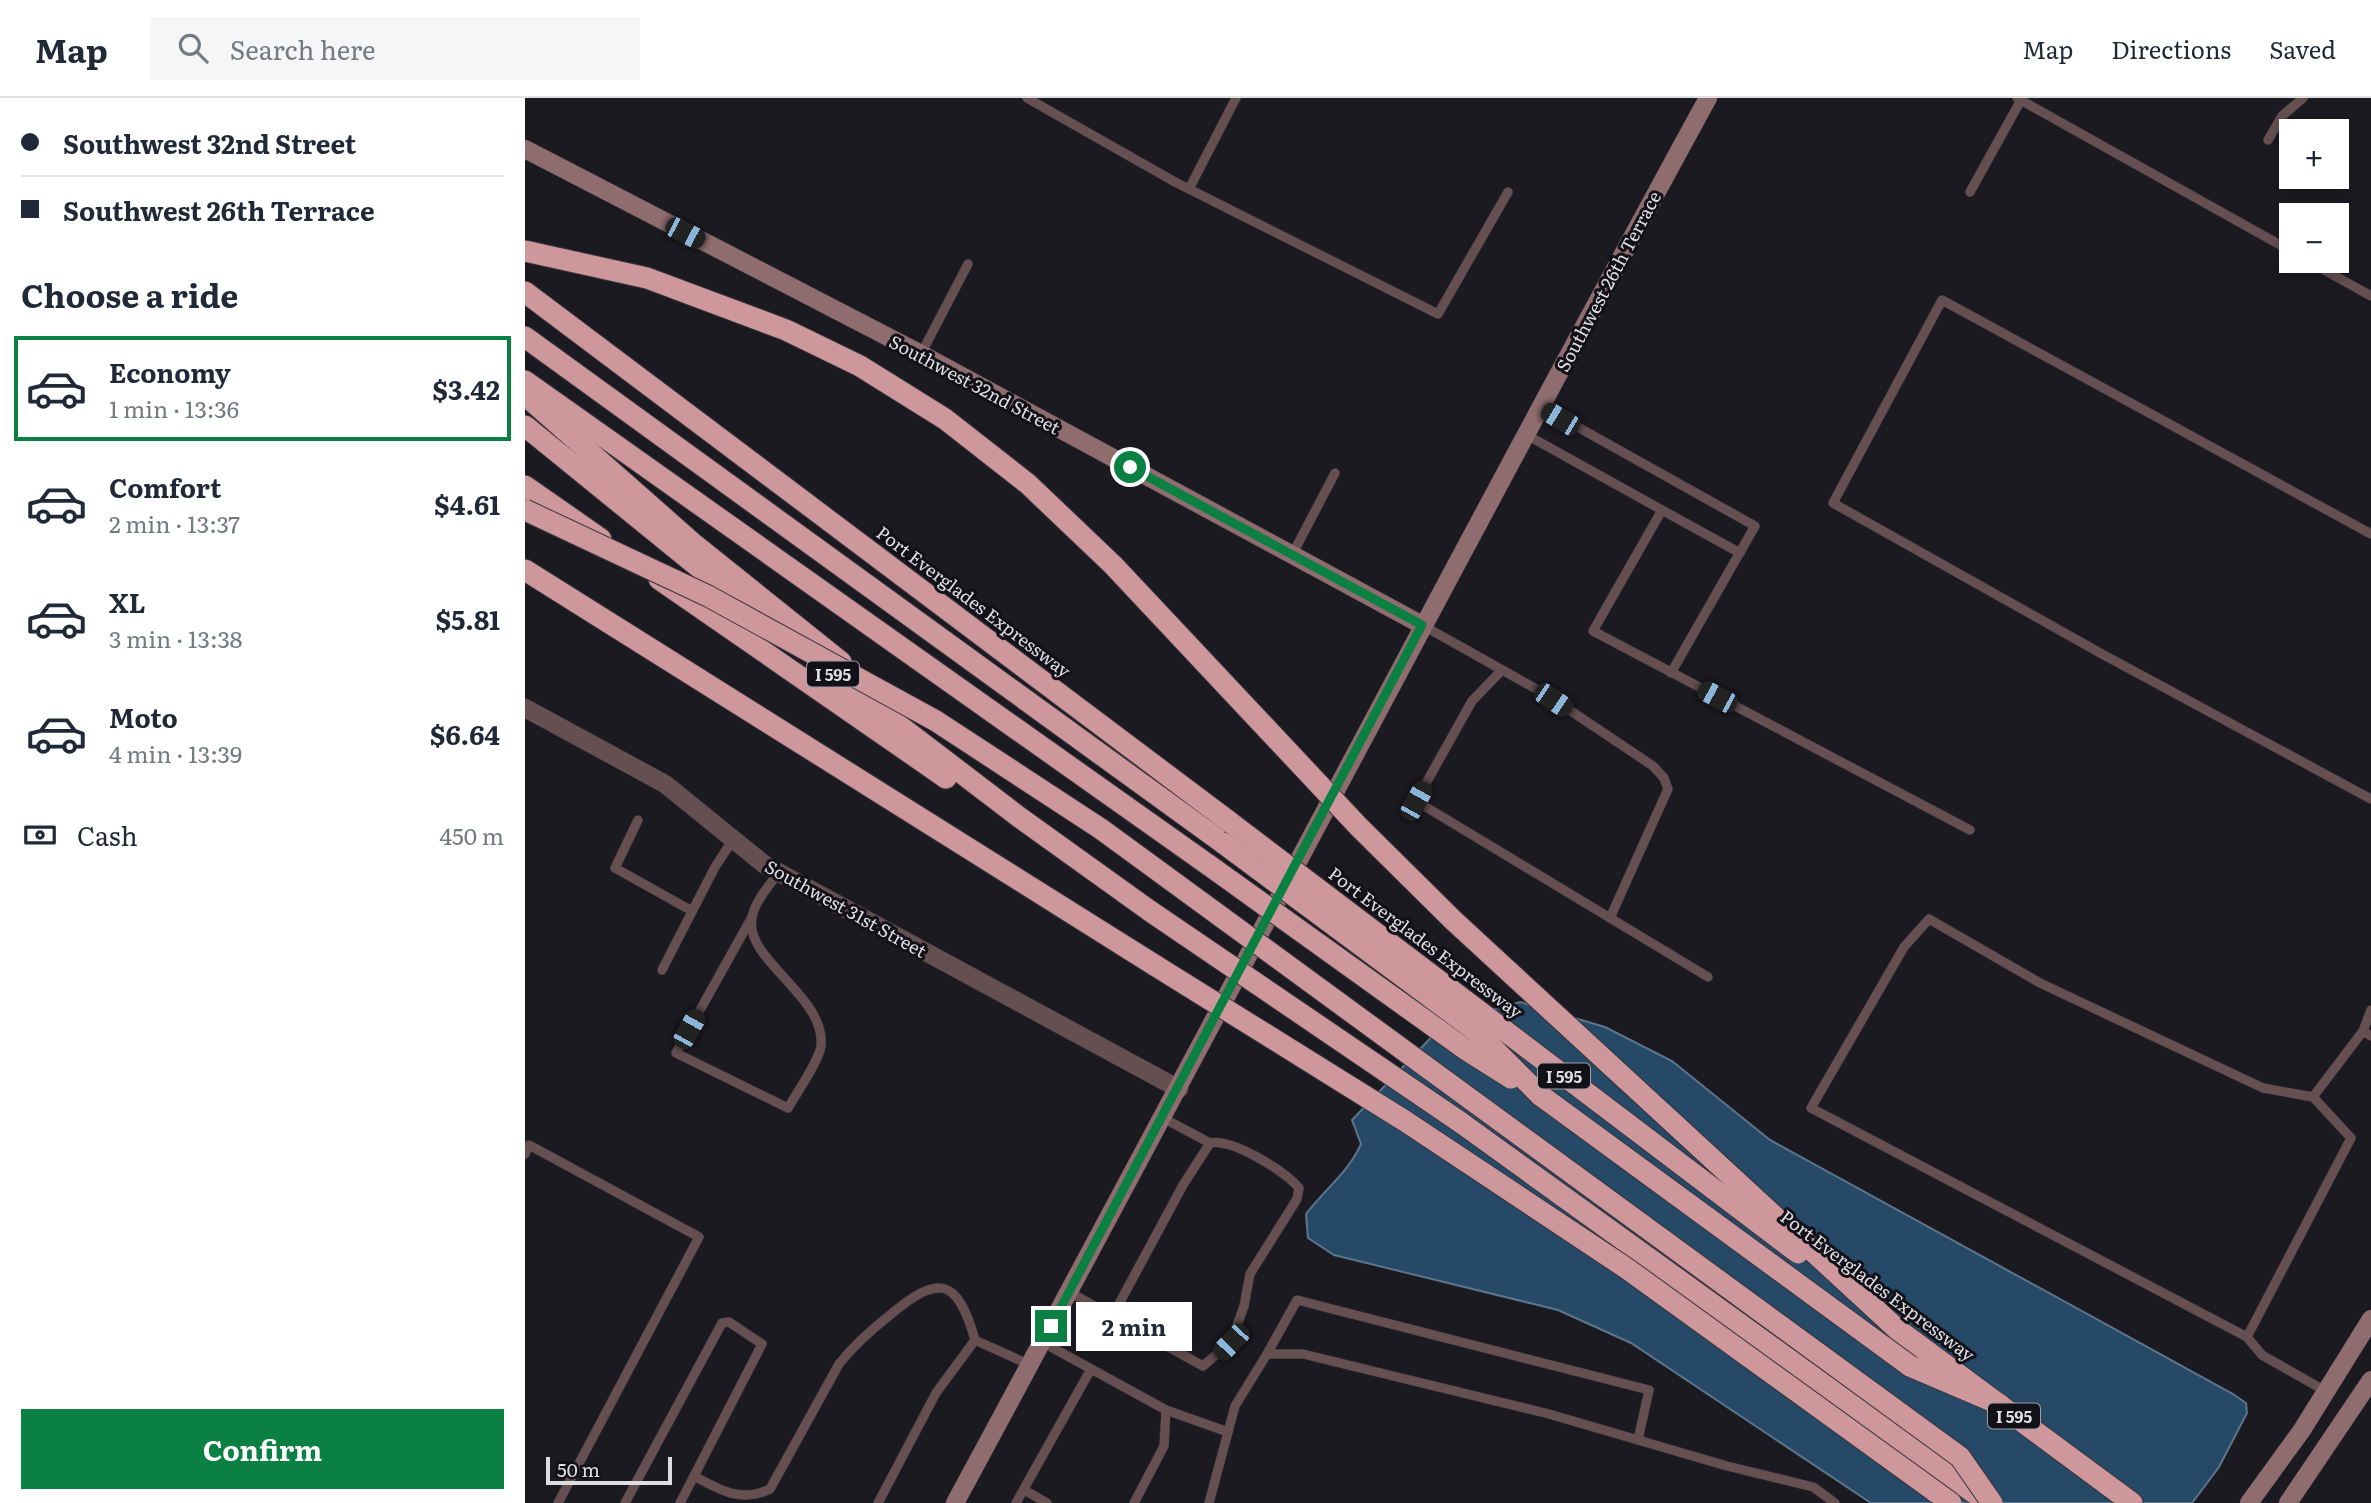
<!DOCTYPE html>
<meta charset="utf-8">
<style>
:root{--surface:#fff;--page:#f6f6f7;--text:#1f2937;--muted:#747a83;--line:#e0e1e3;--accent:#0b8043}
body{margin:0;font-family:Literata,serif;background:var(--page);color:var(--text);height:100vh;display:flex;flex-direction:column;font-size:26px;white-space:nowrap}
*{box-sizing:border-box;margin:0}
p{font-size:23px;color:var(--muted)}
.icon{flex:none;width:38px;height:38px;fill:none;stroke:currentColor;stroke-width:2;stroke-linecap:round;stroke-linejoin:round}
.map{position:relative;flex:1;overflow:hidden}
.side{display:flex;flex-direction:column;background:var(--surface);width:525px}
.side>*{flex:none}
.hud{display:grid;align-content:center;height:154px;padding:0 21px;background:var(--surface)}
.tools{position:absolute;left:1754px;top:21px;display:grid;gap:14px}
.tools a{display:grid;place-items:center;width:70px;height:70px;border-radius:0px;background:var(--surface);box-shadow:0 4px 10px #0003;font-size:35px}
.scale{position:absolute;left:21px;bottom:18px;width:126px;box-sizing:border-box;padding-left:7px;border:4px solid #dedde2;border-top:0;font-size:19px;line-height:24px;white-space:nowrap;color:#dedde2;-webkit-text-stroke:5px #131118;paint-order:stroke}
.end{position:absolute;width:32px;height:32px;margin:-16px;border:9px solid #0b8043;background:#fff;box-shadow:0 0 0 4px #fff}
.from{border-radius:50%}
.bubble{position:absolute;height:49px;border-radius:0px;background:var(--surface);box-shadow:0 4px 10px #0003;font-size:23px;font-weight:700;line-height:49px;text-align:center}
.car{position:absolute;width:21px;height:42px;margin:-21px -10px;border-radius:9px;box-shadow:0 0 5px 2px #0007;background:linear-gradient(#222 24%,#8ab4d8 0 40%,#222 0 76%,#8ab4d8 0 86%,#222 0)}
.hud b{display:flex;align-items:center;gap:24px;height:66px;font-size:26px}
.hud b+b{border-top:2px solid var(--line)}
.hud i{width:18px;height:18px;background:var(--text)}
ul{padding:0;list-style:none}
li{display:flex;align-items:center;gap:21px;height:105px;margin:0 14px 10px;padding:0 7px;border:4px solid transparent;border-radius:0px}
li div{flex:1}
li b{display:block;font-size:26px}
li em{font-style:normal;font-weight:700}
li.current{border-color:var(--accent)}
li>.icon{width:63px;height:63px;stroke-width:1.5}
h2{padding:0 21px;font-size:32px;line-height:84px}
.pay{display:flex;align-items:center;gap:18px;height:77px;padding:0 21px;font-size:26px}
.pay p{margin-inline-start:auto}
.action{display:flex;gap:14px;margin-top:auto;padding:14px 21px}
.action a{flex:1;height:80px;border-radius:0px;background:var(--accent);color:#fff;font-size:28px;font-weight:700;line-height:80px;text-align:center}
header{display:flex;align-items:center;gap:42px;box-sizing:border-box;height:98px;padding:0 35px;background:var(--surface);border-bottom:2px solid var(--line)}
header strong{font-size:33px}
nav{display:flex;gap:38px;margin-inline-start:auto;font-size:24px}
.search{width:490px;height:63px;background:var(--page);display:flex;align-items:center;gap:18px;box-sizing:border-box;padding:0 24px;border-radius:0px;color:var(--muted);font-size:26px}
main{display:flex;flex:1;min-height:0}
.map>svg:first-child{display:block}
</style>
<header>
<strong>Map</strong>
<div class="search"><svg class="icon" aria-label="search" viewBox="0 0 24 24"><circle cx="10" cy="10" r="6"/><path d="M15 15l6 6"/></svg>Search here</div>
<nav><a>Map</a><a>Directions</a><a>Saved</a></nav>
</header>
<main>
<section class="side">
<div class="hud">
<b><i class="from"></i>Southwest 32nd Street</b>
<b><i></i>Southwest 26th Terrace</b>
</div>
<h2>Choose a ride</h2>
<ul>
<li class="current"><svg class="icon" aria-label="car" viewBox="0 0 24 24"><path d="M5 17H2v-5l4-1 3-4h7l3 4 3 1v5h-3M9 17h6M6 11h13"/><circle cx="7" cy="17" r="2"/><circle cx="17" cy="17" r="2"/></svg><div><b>Economy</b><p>1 min · 13:36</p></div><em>$3.42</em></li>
<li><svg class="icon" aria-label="car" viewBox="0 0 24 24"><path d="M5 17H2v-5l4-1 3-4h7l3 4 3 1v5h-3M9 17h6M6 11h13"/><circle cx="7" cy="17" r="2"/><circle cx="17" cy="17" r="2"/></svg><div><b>Comfort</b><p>2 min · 13:37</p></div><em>$4.61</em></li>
<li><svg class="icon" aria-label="car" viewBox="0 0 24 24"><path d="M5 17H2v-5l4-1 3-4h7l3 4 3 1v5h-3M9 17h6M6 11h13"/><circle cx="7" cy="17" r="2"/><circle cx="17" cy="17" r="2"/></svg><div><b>XL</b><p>3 min · 13:38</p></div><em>$5.81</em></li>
<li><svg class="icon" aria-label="car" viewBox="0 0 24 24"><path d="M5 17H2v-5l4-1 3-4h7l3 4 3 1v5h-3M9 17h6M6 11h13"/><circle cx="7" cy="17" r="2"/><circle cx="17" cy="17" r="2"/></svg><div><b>Moto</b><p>4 min · 13:39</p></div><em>$6.64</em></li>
</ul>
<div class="pay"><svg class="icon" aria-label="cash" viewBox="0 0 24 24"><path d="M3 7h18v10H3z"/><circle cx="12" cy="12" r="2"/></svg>Cash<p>450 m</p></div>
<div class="action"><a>Confirm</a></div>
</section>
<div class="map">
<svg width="1846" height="1405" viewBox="0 0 1846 1405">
<rect width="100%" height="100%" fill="#1c1a21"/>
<path fill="#254966" stroke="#5c758b" stroke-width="2" d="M995,904L1080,929L1147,963L1245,1042L1708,1296L1721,1305L1722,1315L1694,1369L1667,1405H1346L1106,1245L1033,1212L809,1157L783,1140L781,1116C801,1090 823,1075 836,1046L827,1022L920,925Z"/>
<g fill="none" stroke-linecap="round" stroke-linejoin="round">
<defs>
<g id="lane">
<polyline points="502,0 650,84 913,216 983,94"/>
<polyline points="1492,0 1766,153"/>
<polyline points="1743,42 1757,18 1778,0"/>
<polyline points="664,91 711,0"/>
<polyline points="1445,94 1496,2"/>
<polyline points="1783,163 1846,198"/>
<polyline points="396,256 443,166"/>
<polyline points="1015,308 1230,428 1146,575"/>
<polyline points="1000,336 1137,412 1068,533 1445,732"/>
<polyline points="1137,412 1215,455"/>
<polyline points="1846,436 1417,202 1308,405 1577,556 1846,701"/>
<polyline points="767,457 810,375"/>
<polyline points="897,527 1022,597 1128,668 1139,680 1143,691 1085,820"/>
<polyline points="977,572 947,603 891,703 1183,879"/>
<polyline points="113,722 90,770 167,813"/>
<path d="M227,819L151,955L263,1010C271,996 294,963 296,948C301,898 219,862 227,820C229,804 245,787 254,774"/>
<polyline points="137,872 190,769 207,743"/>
<polyline points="1846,912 1838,933 1846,938"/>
<polyline points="1788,999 1826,1040 1722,1239 1286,1010 1379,849 1404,821 1515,885 1738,990 1788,999 1838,933"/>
<polyline points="638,1020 685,1045"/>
<polyline points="0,1056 4,1047 174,1139 33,1405"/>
<path d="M544,1194L678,1268L706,1244L719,1208L725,1176L772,1101L774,1090C760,1073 707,1040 685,1045L658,1087L588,1217"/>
<polyline points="1722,1239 1737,1257 1802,1294"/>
<polyline points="517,1244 641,1312 639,1348 609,1405"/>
<polyline points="742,1256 772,1202 1124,1292 1113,1342"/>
<polyline points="641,1312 703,1334"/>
<polyline points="499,1392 522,1405"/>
<polyline points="100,1405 197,1225 204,1224 237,1246 169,1378"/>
<path d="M155,1405L169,1378C194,1392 217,1405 245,1391L314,1266C329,1247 346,1232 365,1217C413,1177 432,1178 450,1242"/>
<polyline points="353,1405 411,1295 450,1242 505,1267"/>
<polyline points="491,1405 566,1271"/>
<polyline points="684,1405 710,1308 742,1256 778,1256 1024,1316 1202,1368 1288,1389 1310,1405"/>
</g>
<polyline id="street" points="0,610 140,686 240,767 654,991"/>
<g id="secondary">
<polyline points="0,51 396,256 897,527"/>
<path d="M430,1405C683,938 928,466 1183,0"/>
<polyline points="1724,1405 1777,1332 1846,1221"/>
<polyline points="1763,1405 1846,1282"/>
</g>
<g id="highway">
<polyline points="0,194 706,725"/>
<polyline points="0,239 698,745"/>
<polyline points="0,283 685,768"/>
<polyline points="0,297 170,447 316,564"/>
<polyline points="0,328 240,523"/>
<polyline points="0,388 76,441"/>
<polyline points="0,472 631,868"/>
<polyline points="134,481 421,680"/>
<polyline points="295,567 494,719 625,813"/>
<polyline points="1015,997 1385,1268 1474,1306"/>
<polyline points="935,1024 1463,1405"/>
<polyline points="1372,1231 1607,1405"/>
</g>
</defs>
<use href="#lane" stroke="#37353c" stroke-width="10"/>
<use href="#street" stroke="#37353c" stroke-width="19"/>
<use href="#secondary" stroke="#37353c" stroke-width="19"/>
<use href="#highway" stroke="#37353c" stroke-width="23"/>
<use href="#lane" stroke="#654f50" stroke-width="9"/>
<use href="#street" stroke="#654f50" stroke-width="18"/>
<use href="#secondary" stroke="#8f6c6e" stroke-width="18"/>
<use href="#highway" stroke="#cd979b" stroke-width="21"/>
<defs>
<g id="highway-bridge">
<polyline points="0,153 122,180 261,232 335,268 420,321 503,386 588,467 834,729 929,823 1372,1231"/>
<polyline points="0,412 183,498 411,623 576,731 1435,1359 1467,1405"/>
<polyline points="706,725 1273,1155"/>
<polyline points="698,745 951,933 1015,997"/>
<polyline points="685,768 940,951 986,980"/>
<polyline points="625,813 935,1024"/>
<polyline points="631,868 880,1023 1101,1170 1426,1405"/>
</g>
</defs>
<use href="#highway-bridge" stroke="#37353c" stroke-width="23" stroke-linecap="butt"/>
<use href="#highway-bridge" stroke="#cd979b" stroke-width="21"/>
</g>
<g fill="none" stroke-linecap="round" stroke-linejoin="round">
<polyline stroke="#0b8043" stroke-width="9" points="526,1228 897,527 605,369"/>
</g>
<g text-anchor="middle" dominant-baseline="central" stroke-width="6" stroke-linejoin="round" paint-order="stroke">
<g fill="#131118" stroke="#a1a0a5" stroke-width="2">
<rect x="282" y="563.5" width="52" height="25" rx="5"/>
<rect x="1013" y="965.5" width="52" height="25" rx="5"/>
<rect x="1463" y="1305.5" width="52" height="25" rx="5"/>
</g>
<g font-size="16" font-weight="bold" fill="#dedde2">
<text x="308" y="576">I 595</text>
<text x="1039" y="978">I 595</text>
<text x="1489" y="1318">I 595</text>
</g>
<g font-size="18" fill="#dedde2" stroke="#131118">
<text transform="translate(1083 183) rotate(-62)">Southwest 26th Terrace</text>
<text transform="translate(450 286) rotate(28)">Southwest 32nd Street</text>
<text transform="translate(449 503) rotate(37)">Port Everglades Expressway</text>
<text transform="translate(321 810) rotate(29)">Southwest 31st Street</text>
<text transform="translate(901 844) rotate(37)">Port Everglades Expressway</text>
<text transform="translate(1353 1187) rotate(37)">Port Everglades Expressway</text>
</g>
</g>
</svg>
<div class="tools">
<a>+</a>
<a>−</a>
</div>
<div class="scale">50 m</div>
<i class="end from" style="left:605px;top:369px"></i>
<i class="end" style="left:526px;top:1228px"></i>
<div class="bubble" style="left:551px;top:1204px;width:116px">2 min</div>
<i class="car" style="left:160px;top:135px;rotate:117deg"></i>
<i class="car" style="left:1035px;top:321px;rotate:301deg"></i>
<i class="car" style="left:1192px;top:599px;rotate:298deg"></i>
<i class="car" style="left:1028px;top:602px;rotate:124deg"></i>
<i class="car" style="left:891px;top:703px;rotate:29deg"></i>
<i class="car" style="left:164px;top:931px;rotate:29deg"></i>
<i class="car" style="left:706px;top:1244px;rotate:224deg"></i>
</div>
</main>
